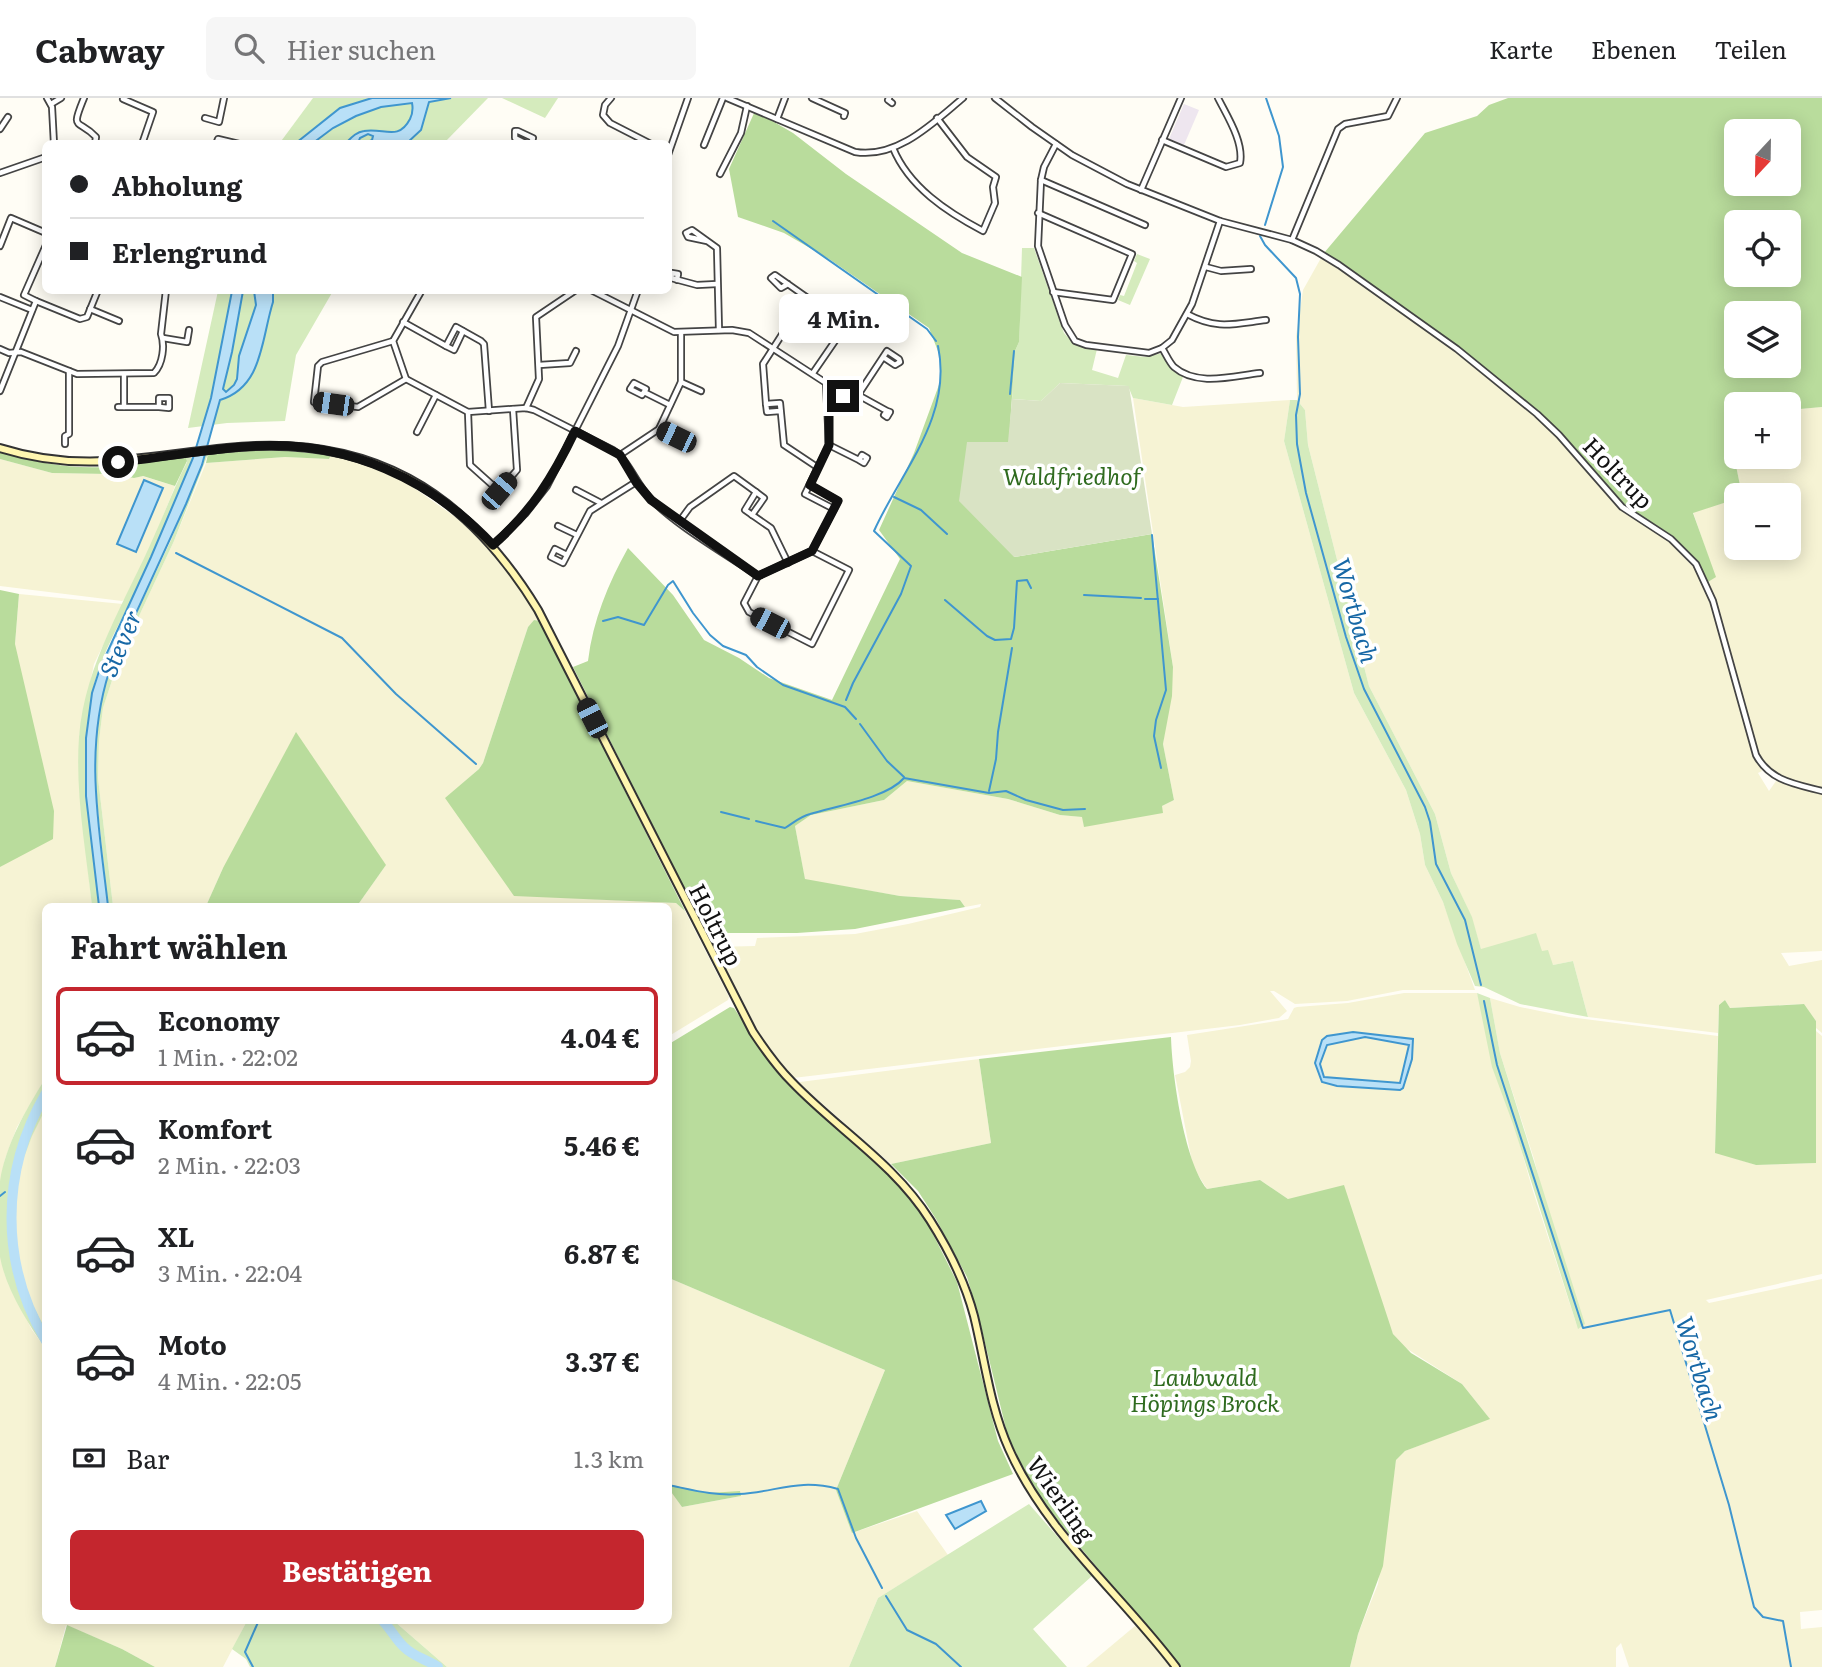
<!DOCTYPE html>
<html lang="de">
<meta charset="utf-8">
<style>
:root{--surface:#fff;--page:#f6f6f6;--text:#202124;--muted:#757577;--line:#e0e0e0;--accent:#c4262e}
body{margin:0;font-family:Literata,serif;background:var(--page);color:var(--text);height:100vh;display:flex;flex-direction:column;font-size:26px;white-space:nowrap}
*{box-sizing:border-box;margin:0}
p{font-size:23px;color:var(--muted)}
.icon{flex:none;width:38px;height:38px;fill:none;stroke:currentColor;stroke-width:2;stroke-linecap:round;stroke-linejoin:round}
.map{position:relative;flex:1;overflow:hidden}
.drawer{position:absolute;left:42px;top:805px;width:630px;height:721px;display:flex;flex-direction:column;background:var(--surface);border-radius:10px;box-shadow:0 4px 18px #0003}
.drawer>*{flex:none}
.guide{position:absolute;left:42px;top:42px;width:630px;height:154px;border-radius:10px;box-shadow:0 4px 18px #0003;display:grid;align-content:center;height:154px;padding:0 28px;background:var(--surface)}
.needle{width:46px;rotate:202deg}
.buttons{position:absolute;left:1724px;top:21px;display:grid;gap:14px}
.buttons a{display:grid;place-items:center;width:77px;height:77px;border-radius:10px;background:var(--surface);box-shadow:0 4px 18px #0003;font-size:35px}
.end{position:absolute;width:32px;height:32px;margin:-16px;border:9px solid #111;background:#fff;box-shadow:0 0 0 4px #fff}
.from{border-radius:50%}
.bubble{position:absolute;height:49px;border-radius:10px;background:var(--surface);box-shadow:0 4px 18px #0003;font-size:23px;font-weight:700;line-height:49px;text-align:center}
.car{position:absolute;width:21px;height:42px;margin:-21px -10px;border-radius:9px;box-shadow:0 0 5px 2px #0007;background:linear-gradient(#222 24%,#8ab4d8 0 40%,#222 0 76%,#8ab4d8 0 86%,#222 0)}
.guide b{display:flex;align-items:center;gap:24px;height:66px;font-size:26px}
.guide b+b{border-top:2px solid var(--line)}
.guide i{width:18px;height:18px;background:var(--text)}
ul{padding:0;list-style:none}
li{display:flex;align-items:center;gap:21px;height:98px;margin:0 14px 10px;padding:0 14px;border:4px solid transparent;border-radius:10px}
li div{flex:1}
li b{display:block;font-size:26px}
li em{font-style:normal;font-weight:700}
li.on{border-color:var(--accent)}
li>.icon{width:63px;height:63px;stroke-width:1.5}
h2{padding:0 28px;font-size:32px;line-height:84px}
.pay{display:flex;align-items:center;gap:18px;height:77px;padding:0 28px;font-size:26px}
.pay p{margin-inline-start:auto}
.cta{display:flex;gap:14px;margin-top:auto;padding:14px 28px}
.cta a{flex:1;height:80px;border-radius:10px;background:var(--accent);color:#fff;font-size:28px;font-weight:700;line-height:80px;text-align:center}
header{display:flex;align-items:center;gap:42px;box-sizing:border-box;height:98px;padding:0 35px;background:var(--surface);border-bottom:2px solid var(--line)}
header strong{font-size:33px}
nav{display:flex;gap:38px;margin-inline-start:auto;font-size:24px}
.search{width:490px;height:63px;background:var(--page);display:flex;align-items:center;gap:18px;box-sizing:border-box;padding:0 24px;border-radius:10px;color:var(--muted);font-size:26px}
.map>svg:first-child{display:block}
</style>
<header>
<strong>Cabway</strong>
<div class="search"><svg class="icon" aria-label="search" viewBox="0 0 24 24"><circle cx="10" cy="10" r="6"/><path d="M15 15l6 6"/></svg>Hier suchen</div>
<nav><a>Karte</a><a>Ebenen</a><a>Teilen</a></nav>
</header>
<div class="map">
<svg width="1822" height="1569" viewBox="0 0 1822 1569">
<rect width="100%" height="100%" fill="#fffdf5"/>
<polygon fill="#eee6ef" points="1184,6 1199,12 1184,47 1169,41"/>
<g fill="#f6f3d4" fill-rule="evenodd">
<polygon points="1321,160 1361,186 1456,254 1535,318 1556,339 1619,411 1669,444 1694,470 1711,504 1752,655 1762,673 1758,675 1769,693 1776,683 1822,695 1822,853 1781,855 1789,868 1822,862 1822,935 1816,930 1816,923 1803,906 1730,910 1725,902 1719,907 1718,935 1588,919 1573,863 1553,867 1542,854 1481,851 1471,818 1451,775 1435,716 1369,588 1308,347 1305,312 1297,302 1296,238 1303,192"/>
<polygon points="1133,300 1183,309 1290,302 1284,343 1354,595 1406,692 1420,736 1425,767 1443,804 1475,892 1403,892 1347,903 1295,906 1274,893 1270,893 1287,913 1279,920 1240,927 793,980 753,928 714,849 755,848 757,840 855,836 908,826 980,809 981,806 965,809 960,802 900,798 805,782 795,728 811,717 884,702 907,683 1008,701 1060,717 1083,719 1084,728 1162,708 1174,702 1163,646 1173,569"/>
<polygon points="1822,309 1822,691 1790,683 1771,673 1756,652 1708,484 1715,479 1693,414 1736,401 1736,450 1788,450 1788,397 1742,397 1726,319 1736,318 1736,359 1788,359 1789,312"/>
<polygon points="331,357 366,367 407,385 461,423 492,454 517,486 540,523 534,522 528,529 483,665 479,671 446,700 514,797 676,805 685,813 729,899 728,902 669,938 668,808 357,808 386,767 223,770 206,808 113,808 98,680 99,643 103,610 119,561 174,443 206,365 285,359 329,361"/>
<polygon points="0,361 52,375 108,376 133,380 142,378 175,388 156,436 125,501 122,503 0,488"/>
<polygon points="19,496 123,506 94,566 79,639 80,697 92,808 46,808 45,981 17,1029 5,1061 0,1086 0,769 13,760 15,546"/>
<polygon points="1404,895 1477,895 1532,1090 1578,1231 1534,1061 1500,955 1490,900 1520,909 1569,919 1718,938 1715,1054 1756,1067 1816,1065 1816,933 1822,938 1822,1176 1706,1202 1709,1205 1822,1181 1822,1512 1800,1514 1801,1531 1822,1529 1822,1569 1629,1569 1621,1545 1616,1550 1616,1569 1350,1569 1358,1536 1378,1486 1396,1362 1405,1353 1489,1320 1462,1286 1401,1247 1393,1236 1386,1220 1288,1101 1260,1082 1207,1091 1193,1069 1175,977 1185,974 1190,969 1191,963 1187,937 1283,922 1288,921 1294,910 1297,909 1348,905"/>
<polygon points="979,961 991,1045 891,1066 800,986 800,984"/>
<polygon points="45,1012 45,1230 26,1194 17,1171 11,1144 11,1117 20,1070 32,1037"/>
<polygon points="0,1156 5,1176 16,1201 32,1232 45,1250 46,1522 247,1523 223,1569 155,1569 122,1551 66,1527 55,1569 0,1569"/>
<path d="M669,1180L885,1272L836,1392L852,1435L917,1413L948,1457L878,1500L849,1569H447L394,1523L668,1522ZM671,1387L709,1395L741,1398L682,1409L669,1390Z"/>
<polygon points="1135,1528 1141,1532 1170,1569 1086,1569"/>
</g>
<g fill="#d5ebbd">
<polygon points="313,0 488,0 444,45 279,46"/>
<polygon points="502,0 558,0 545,20"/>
<polygon points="1022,150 1034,150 1064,235 1074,246 1097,251 1092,272 1118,280 1126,257 1145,259 1163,255 1174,273 1183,279 1172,307 1133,300 1128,288 1060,285 1041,303 1012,301 1015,253 1019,244"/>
<polygon points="1137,156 1150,161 1130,207 1118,202 1120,197 1124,198 1137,165 1134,163"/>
<polygon points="218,193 333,193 296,257 285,323 227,325 188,330"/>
<polygon points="1290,302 1297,302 1305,312 1308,347 1369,588 1435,716 1451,775 1472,819 1481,851 1536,835 1542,853 1548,852 1553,867 1573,863 1588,919 1520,906 1484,889 1475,888 1457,846 1443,804 1425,767 1420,736 1406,692 1354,595 1284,343"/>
<polygon points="208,356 174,443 119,561 103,610 99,643 98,680 113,808 108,808 93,663 101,598 109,574 171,442 201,367 203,358"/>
<path d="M186,360H193C175,405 156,449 136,493C120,525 99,560 92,596C78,666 91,738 99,808H92C86,753 75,695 79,639C85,565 126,503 155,436C166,412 175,387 187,364Z"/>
<polygon points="1477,895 1490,900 1500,955 1585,1226 1578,1231 1513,1026 1492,969"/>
<path d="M45,981V1012L32,1038L20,1070L11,1117V1144L17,1171L26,1194L45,1230V1250C27,1224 6,1191 0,1159C0,1147 0,1133 0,1121C0,1109 0,1096 0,1083C6,1046 25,1013 45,981Z"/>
<polygon points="1029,1406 1092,1478 1033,1531 1067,1569 849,1569 878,1500"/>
<polygon points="247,1523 394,1523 447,1569 250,1569 246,1561 232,1551"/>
</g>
<g fill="#b9dc9c" fill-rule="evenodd">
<path d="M1508,0H1822V309L1789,312L1788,306H1736V318L1726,319L1742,397H1736V401L1693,415L1716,479L1708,484L1698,465L1673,438L1625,407L1562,335L1539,314L1459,249L1363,180L1324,155L1425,35L1477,18L1489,7ZM1736,33H1788V86H1736ZM1736,124H1788V177H1736ZM1736,215H1788V268H1736Z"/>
<path d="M755,13L793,35L846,76L962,155L1022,179L1019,244L1015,253L1009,344L1014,459L1152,436L1173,569L1172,598L1163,646L1174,702L1162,708L1163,715L1084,729L1082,719L1060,717L1008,701L907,683L884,702L811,717L795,728L805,781L900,798L960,802L965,809L855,831L797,835H707L573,569L588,563C593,522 608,486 628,450L673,497L704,542L739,560L769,580L832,602L900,461L879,432L914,355L940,284L941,261L929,230L829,161L784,135L738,119L729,71Z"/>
<polygon points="271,351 331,357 329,361 285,359 206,365 208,356"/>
<path d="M0,354C33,364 69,371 104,369C131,368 159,362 186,360L187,363L175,388L143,378L134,380L108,376L52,375L0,361Z"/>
<polygon points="0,492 19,496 15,546 54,713 53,741 0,769"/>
<polygon points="534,522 540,523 685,813 676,805 514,798 445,700 479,671 483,665 528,529"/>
<polygon points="296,634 386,767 357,808 206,808 223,770"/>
<polygon points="1725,902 1730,910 1804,906 1816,923 1816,1065 1756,1067 1715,1055 1719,907"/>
<polygon points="730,909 734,910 775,972 801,999 884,1070 909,1098 927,1124 957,1184 998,1343 1013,1376 852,1435 836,1392 885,1272 669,1180 669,946"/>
<path d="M1171,939C1172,976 1184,1063 1207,1091L1260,1082L1288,1101L1344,1087L1393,1236L1411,1255L1462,1286L1490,1321L1405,1353L1396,1362L1383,1468L1358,1536L1350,1569H1181L1037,1398L1008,1339L978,1216L967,1179L936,1121L918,1093L891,1066L991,1045L979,961Z"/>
<polygon points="671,1387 709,1395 740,1393 741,1398 682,1409 669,1391"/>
<polygon points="67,1527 122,1551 155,1569 55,1569"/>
</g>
<polygon fill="#d9e3c4" points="1060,285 1129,288 1152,436 1014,459 959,403 967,344 1008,344 1012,301 1041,303"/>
<g fill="#b9e0f7" stroke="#3f96cf" stroke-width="2" fill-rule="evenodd">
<path d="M372,0H451L429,4L421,32L407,45H366L372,42L373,38L368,36L360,40L358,45H346C351,40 356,34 364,33C383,29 398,44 410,21C413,15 413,10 412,5L381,9L356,18L333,30L313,45H296L340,10Z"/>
<path d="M232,193H243L232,254L223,291L226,294L234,287L237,281L239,258L256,207L254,193H273V204C261,242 263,289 220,302L202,367L186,406L109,574C84,653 99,728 108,808H99L86,698V640L92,595L100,570L151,459L193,360L211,300Z"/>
<polygon points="144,382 163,390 136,454 117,446"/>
<path d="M1353,934L1413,941L1412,961L1403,990L1400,992L1337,988L1322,984L1315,965L1322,942L1327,938ZM1365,939L1409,947L1400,985L1324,979L1320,966L1327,947Z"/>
<polygon points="981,1403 986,1413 955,1431 946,1417"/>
</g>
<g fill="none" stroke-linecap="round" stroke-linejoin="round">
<g stroke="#3f96cf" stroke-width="2">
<polyline points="773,123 927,231 936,243"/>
<polyline points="1265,127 1283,69 1279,38 1266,0"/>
<polyline points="1260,138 1265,147 1296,180 1300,196 1298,239 1300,296 1296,317 1297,346 1306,395 1346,539 1364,591 1425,709 1430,724 1436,766 1465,822 1481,887"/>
<polyline points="1010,296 1014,253"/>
<polyline points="894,399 921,412 947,436"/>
<polyline points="1152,437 1166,592 1156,622 1154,638 1161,670"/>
<polyline points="176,455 342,540 396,596 476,666"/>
<polyline points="1084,497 1141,500"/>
<polyline points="1145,501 1158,501"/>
<polyline points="945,502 987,538 995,542 1011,541 1014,530 1017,483 1027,482 1031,490"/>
<polyline points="603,523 618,519 644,527 668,487 673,483 693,515 710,537 723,548 746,557 757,569 783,587 845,609 856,621"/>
<path d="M846,602L853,585L901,496L911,468L874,433C901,373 953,319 938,248"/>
<polyline points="860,626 887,663 904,679"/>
<polyline points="989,693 996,661 998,634 1012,550"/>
<polyline points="721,714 749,721"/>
<path d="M756,723L785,730C793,725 801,718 810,716C836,708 887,700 904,680L989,695L1006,693L1026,702L1063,712L1085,711"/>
<polyline points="1484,903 1497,967 1583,1230 1670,1212 1729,1407 1754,1509 1763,1519 1783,1523 1791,1569"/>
<polyline points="0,1098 5,1094"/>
<path d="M668,1387C693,1392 714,1398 739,1396C777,1394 798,1380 838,1391L856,1440L882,1490"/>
<polyline points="886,1498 907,1532 936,1546 961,1569"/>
<polyline points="253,1569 245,1554 259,1522"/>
</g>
<g stroke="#b9e0f7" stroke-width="10">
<path d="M46,995C0,1074 0,1166 46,1243"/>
<path d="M382,1522C391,1531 396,1542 404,1549C414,1559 426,1561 438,1569"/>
</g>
<defs>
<g id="street">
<polyline points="47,0 52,9 54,46"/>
<path d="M84,0C70,34 78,20 96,39L95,46"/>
<polyline points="611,0 605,7 603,17 610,25 651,46"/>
<path d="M727,0L855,54C897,61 933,25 963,0"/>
<polyline points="812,0 845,15 844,18"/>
<polyline points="889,0 888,2 892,5"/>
<path d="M995,0L1032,29L1072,57L1127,86L1220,123L1292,142L1316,153L1339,167L1457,251L1537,316L1559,337L1622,409L1671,441L1696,466L1713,503L1756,657C1770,683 1795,686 1822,693"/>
<polyline points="123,1 153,14 142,46"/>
<polyline points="51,6 61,0"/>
<polyline points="205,20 219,24 224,0"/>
<polyline points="777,21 785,0"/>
<polyline points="0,31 8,19"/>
<path d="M1162,42L1226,69L1240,65C1244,44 1227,18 1218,0"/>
<polyline points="216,46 218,41 239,46"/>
<polyline points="527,46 515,40 515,33 518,33 533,40 531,46"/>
<polyline points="1056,46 1044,69 1041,82 1038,148 1065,227 1075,243 1086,247 1149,255 1162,250 1172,242 1192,206 1220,123"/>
<polyline points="704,47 723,0"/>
<path d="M893,50C909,89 947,114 983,133L995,105L993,89L996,79L967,59L937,20"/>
<polyline points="668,57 688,0"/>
<polyline points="0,75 46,59"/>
<polyline points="720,76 741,35 747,8"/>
<polyline points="1041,82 1145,127"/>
<polyline points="1141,92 1181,0"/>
<polyline points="1038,115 1132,156 1113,202 1053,194"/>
<polyline points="1292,142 1338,31 1345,26 1388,18 1397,0"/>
<polyline points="707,143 688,139 686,135 692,132 717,150 719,232"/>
<polyline points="0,148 11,120 46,135"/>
<polyline points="1206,169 1221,173 1251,171"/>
<polyline points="677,182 678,176 672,175 671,180 697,187 717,186"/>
<path d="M788,186L781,190L771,180L775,177C798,193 822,210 846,227L813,275"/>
<path d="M422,192L393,243L406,281L468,314L526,310L534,312L613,352C629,363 636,386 650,400C675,427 726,456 758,478L812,453L834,411"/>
<polyline points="591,192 674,234 732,232 749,235 826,285 829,347 805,396 834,411 838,403 810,387"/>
<polyline points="0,199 32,212"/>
<polyline points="36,203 80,221 87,219 98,192"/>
<polyline points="90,211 119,223"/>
<path d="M1187,216C1217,232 1233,226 1266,222"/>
<polyline points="403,224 446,248 456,229 481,243 484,246 489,313"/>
<polyline points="163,240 187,244 189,232"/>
<polyline points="393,243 322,264 318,268 314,304 358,309 406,281"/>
<polyline points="446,248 454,252 463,233"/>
<path d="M1162,250C1166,256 1169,264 1174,269C1197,289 1233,278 1260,275"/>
<path d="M0,251L9,255L21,254L77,276L154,275C163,266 165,247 161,236L166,192"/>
<polyline points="539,267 570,265 576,253"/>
<polyline points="681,284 701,293"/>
<polyline points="0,293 36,203 24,197 46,147"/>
<polyline points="644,294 642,297 630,291 634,285 646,291 644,294 670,307"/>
<polyline points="858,297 887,253 899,261 900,264 895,267 883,259"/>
<polyline points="829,299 858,297 887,313 890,314 887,319 884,317 887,313"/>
<polyline points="766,306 763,266 806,199"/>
<polyline points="118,309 159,309 159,300 169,300 169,310 159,309"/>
<polyline points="124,309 124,276"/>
<polyline points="526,310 539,281 536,219 576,192"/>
<polyline points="780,313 767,314 766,306 780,305 784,347 817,369"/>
<polyline points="468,314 470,367 499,393 517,372 513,311"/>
<polyline points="659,331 675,339 673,340 678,346 685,341 681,335 675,339"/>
<polyline points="417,334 436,297"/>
<polyline points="65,346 65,338 69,336 69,273"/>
<polyline points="829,347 859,362 864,365 867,360 862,357 859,362"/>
<polyline points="620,357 659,331 681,284 681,235"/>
<polyline points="576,392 601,405"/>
<polyline points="752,417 764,400 756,394"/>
<polyline points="679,424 690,409 734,378 756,394 745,412 771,430 788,465"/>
<polyline points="558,428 577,437"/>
<polyline points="493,447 525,416 547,388 618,248 638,192"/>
<polyline points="567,457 555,451 551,459 563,465 590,413 636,384"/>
<polyline points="758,478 744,505 749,514 812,546 849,472 812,453"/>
</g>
<path id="secondary" d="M0,350C83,376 144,358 227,350C369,335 465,392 538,512L753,934C765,952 777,969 792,984C838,1032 894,1065 930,1122C949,1152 965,1184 974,1218C985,1263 990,1309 1009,1351C1046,1435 1121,1496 1176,1569"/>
</defs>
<use href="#street" stroke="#444" stroke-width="8"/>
<use href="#secondary" stroke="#333" stroke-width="10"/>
<use href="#street" stroke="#fff" stroke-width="4.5"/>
<use href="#secondary" stroke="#fff6b0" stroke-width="6"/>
</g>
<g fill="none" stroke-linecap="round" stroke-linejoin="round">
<path stroke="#111" stroke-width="9" d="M118,364C164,360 210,350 256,348C347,343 431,381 493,447C532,413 553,379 575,333L620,357L636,384L651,402L758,478L812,453L838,403L810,387L829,347V299L843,298"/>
</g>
<g text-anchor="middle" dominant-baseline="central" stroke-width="7" stroke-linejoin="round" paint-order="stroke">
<g font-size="23" fill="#111" stroke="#fff">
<text transform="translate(1619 374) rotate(46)">Holtrup</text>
<text transform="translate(717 826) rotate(63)">Holtrup</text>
<text transform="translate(1062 1400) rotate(55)">Wierling</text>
</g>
<g font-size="23" font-style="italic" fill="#2f6b1f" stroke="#fff">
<text x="1072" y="377">Waldfriedhof</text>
<text x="1205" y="1278">Laubwald<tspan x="1205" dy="26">Höpings Brock</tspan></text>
</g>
<g font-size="24" font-style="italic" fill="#1768a6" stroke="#fff">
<text transform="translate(1357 512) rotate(74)">Wortbach</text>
<text transform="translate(119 545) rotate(-67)">Stever</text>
<text transform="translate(1701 1270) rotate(73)">Wortbach</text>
</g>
</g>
</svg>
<div class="buttons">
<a><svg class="needle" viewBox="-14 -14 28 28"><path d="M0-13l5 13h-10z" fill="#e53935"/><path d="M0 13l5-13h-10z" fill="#757577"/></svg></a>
<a><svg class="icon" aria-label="locate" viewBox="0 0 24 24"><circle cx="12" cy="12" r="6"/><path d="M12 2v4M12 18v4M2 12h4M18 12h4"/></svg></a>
<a><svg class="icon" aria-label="layers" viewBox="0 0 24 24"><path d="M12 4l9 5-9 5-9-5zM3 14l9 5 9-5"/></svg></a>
<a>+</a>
<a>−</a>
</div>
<i class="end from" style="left:118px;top:364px"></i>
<i class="end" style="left:843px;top:298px"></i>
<div class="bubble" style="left:779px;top:196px;width:130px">4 Min.</div>
<i class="car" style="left:333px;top:306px;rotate:278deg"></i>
<i class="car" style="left:676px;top:339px;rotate:296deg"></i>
<i class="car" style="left:499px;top:393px;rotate:41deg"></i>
<i class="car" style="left:770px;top:525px;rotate:297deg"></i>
<i class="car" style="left:592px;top:620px;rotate:333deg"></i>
<div class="guide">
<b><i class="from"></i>Abholung</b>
<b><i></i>Erlengrund</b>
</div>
<section class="drawer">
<h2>Fahrt wählen</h2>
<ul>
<li class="on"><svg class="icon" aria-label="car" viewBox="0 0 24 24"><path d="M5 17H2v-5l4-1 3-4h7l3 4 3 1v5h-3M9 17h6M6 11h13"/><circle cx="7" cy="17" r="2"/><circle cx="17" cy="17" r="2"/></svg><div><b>Economy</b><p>1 Min. · 22:02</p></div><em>4.04 €</em></li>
<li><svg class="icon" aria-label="car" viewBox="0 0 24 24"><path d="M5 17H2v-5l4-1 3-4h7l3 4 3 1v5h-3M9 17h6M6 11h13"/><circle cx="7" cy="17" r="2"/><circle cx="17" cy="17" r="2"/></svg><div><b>Komfort</b><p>2 Min. · 22:03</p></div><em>5.46 €</em></li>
<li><svg class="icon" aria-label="car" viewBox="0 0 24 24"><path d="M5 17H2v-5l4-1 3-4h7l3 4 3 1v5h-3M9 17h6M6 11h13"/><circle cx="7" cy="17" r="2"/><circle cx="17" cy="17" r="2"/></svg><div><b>XL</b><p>3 Min. · 22:04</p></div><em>6.87 €</em></li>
<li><svg class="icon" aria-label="car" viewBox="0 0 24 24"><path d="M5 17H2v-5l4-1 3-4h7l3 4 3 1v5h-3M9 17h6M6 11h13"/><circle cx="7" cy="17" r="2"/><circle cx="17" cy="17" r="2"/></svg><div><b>Moto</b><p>4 Min. · 22:05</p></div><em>3.37 €</em></li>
</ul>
<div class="pay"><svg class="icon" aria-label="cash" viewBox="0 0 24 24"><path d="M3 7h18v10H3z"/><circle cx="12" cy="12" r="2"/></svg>Bar<p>1.3 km</p></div>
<div class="cta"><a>Bestätigen</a></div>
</section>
</div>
